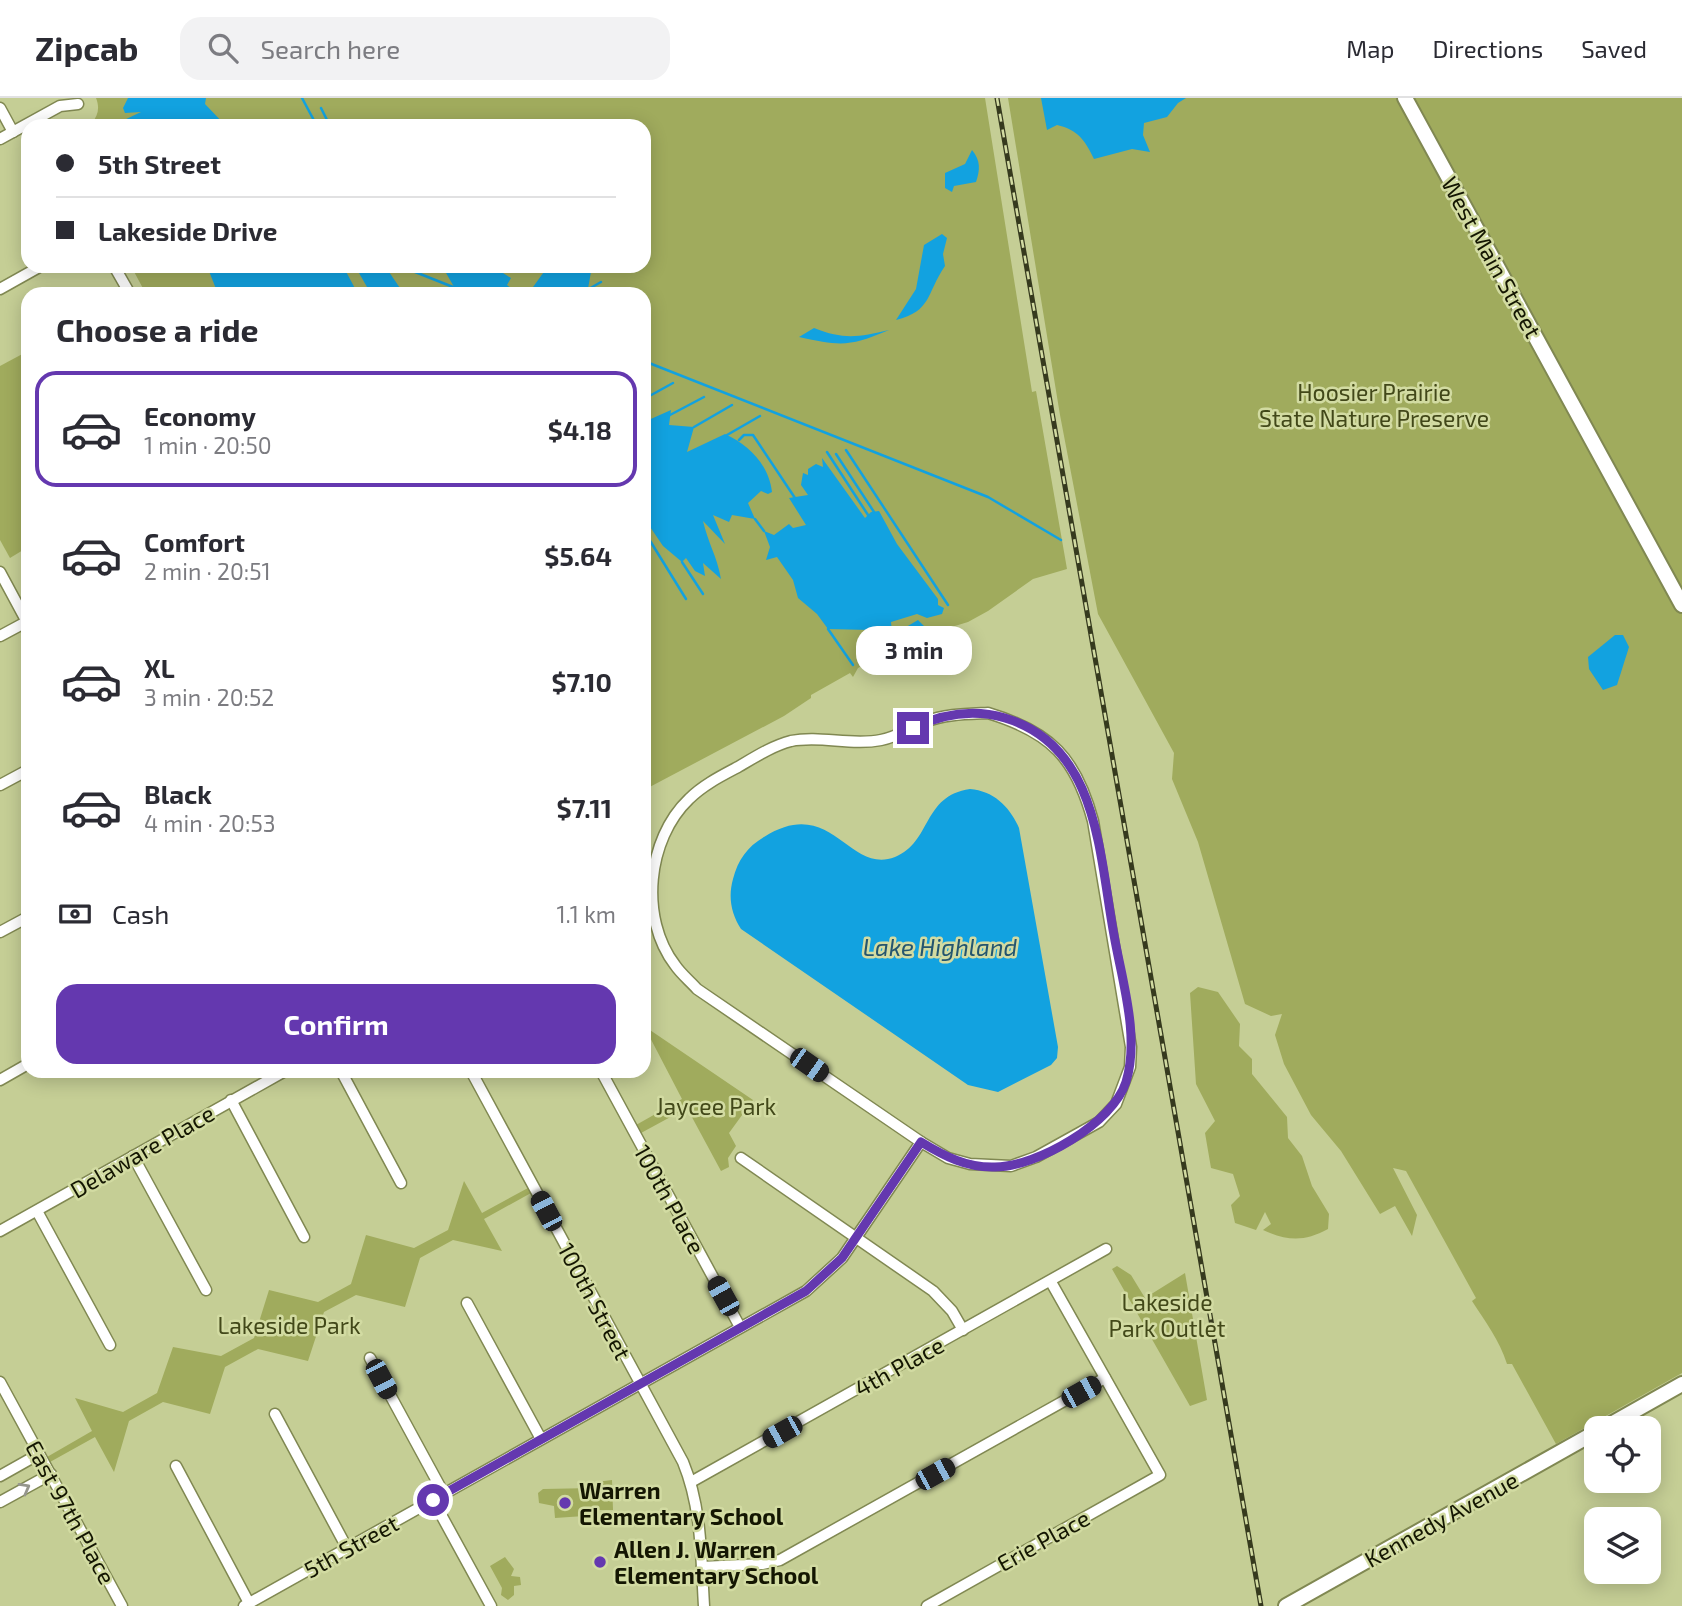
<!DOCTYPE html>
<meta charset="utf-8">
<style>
:root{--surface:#fff;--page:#f2f2f3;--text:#2b2b33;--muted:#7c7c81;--line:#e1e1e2;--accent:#6438af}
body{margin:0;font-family:"Exo 2",sans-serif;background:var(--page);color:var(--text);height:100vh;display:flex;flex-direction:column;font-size:26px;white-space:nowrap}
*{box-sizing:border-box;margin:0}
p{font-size:23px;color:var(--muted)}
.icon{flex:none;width:38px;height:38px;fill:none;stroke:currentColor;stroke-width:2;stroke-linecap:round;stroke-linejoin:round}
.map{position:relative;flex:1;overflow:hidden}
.sheet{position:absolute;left:21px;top:189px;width:630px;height:791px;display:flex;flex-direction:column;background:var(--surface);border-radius:21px;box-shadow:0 4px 18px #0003}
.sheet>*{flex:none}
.banner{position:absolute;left:21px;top:21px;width:630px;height:154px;border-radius:21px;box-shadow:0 4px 18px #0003;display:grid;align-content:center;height:154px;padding:0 35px;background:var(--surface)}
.buttons{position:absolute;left:1584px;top:1318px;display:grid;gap:14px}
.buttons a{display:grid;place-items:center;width:77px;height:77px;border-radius:14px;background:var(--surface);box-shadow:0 4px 18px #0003;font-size:35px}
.end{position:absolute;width:32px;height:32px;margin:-16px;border:9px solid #6438af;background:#fff;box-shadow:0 0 0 4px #fff}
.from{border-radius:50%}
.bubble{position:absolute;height:49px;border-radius:21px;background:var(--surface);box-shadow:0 4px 18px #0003;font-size:23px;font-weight:700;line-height:49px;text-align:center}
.car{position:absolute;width:21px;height:42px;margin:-21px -10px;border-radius:9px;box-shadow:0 0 5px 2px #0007;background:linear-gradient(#222 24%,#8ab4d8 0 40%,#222 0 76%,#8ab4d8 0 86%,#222 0)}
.banner b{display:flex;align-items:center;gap:24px;height:66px;font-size:26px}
.banner b+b{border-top:2px solid var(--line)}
.banner i{width:18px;height:18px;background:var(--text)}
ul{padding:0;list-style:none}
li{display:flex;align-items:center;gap:21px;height:116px;margin:0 14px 10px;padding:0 21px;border:4px solid transparent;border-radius:21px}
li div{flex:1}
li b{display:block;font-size:26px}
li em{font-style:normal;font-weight:700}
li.current{border-color:var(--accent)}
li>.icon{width:63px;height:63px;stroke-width:1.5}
h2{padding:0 35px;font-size:32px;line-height:84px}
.pay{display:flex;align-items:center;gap:18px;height:77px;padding:0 35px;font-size:26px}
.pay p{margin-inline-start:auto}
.action{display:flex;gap:14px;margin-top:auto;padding:14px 35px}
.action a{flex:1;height:80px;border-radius:21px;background:var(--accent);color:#fff;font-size:28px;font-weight:700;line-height:80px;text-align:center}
header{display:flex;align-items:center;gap:42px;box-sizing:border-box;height:98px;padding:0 35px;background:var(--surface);border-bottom:2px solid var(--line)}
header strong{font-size:33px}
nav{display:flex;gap:38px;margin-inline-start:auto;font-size:24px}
.search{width:490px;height:63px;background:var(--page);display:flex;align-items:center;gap:18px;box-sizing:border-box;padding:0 24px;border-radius:21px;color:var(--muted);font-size:26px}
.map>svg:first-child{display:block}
</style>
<header>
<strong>Zipcab</strong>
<div class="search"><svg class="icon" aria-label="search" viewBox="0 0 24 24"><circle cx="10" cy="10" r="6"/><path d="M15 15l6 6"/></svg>Search here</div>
<nav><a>Map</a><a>Directions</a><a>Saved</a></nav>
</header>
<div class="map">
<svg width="1682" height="1508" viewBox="0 0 1682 1508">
<rect width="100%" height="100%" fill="#c5ce95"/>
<g fill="#a0ab5d">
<path d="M96,0H985L1032,294L1036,293L1067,471L1033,481L988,513L968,524L932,535L880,566L875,561L858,570L853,579L850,575L811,597V600L784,618L644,692V196H146L131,168H644V28H77L92,25C98,17 100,10 96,0Z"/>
<path d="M1008,0H1682V1275L1556,1346L1512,1266H1507C1499,1241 1486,1225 1472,1203L1476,1200L1406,1073L1393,1070L1417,1117L1412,1138L1395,1108L1380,1116L1341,1053L1311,1017L1284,966L1275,937L1282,916L1271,918L1245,906L1198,744L1172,681L1174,655L1098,516L1060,317Z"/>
<polygon points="28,253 28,449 10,460 0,442 0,268"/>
<path d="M1198,889L1218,894L1240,926L1239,948L1252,961V976L1287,1019L1288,1040L1302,1058L1312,1088L1329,1116L1328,1131C1304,1144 1288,1143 1263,1132L1271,1126L1265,1114L1256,1132L1235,1125L1231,1107L1240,1098L1233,1076L1211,1070L1205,1035L1215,1023L1196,986L1190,895Z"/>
<polygon points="644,928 753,1002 729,1035 736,1048 728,1060 729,1069 721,1073 687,1010 641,1035 636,1027 682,1001"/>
<polygon points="464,1083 482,1115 528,1090 531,1095 484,1121 502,1153 453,1142 420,1160 405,1209 356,1197 324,1214 308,1263 258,1251 225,1269 210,1316 163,1304 129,1323 114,1374 95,1339 50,1364 47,1359 92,1333 75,1300 123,1314 157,1295 173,1249 221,1258 254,1240 269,1192 318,1204 351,1186 366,1137 414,1150 448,1132"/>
<polygon points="1117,1168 1131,1177 1145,1200 1185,1175 1207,1302 1190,1308 1112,1171"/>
<polygon points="612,1382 613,1412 599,1412 599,1417 555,1420 554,1408 539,1405 538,1395 543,1391 594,1390 596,1384"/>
<polygon points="505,1459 514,1471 511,1478 520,1479 521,1487 514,1488 514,1497 508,1502 501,1497 502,1490 490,1468"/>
</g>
<g fill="#12a2e0">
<polygon points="128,0 206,0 205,6 226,28 112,28 113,23 122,23 141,14 125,15 123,10"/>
<path d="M1041,0H1186L1178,5L1167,19L1144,25L1143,37L1150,54L1132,51L1094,61C1085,42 1078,32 1057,27L1047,32Z"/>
<path d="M972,52C981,63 980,72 976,84L954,88L952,94L945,90V75L965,66Z"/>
<path d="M942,136L947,140L943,156L945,168C926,196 932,213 896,222L916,191L924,147Z"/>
<polygon points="207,168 343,168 358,196 218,196"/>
<polygon points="355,168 385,168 404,196 371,196"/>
<polygon points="442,168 505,168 503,175 511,180 507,187 518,196 452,196 457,194"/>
<polygon points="543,168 606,168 591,174 587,196 528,196 546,171"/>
<path d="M814,230C844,242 859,239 889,232C849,249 841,248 799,239Z"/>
<path d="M671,312L669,327L694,329L687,354L725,336C749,347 769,367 772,394L768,396L761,393L748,405L755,421L732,417L729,424L713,417L725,446L703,423C708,445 717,458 721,481L703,465L705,478L695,473L686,460L682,464L663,448L644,420V324Z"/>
<polygon points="822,360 865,420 871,414 879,413 897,446 938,501 938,507 944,510 942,516 927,520 917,516 891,524 892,534 896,535 918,522 925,529 923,538 884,563 878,561 877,555 882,547 880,543 874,542 870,532 828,531 817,516 798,500 793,482 777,459 766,462 770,449 764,433 774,437 789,426 793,430 806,427 789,400 808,397 801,387 803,375 808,377 808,371 816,366 823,369"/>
<polygon points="1615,537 1623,537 1629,549 1617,587 1603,592 1589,571 1588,559"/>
<path d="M970,691C994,693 1010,709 1019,730L1058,949L1057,960L1051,967L998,994L968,987L741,831C731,815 728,799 733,781C738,762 747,749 764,739C832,696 848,777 895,759C932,744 922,698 970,691Z"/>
</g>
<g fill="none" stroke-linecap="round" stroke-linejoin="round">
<g stroke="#12a2e0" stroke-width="2.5">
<polyline points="302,0 317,28"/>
<polyline points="321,10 330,28"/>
<polyline points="400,168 453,189"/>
<polyline points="587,192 601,184"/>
<polyline points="644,263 988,399 1061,442"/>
<polyline points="644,301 673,285"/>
<polyline points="670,317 704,299"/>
<polyline points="694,329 732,307"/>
<polyline points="727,337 760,318"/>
<polyline points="739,342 744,337 753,337 795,400"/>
<polyline points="846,352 948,507"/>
<polyline points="827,354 868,417"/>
<polyline points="836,356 874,414"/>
<polyline points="755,421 764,433"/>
<polyline points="644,433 686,501"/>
<polyline points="682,464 703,496"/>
<polyline points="828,531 853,567"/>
</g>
<defs>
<g id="street">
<polyline points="0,10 13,34"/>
<polyline points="0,41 60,8 78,6"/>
<polyline points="114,168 130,196"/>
<polyline points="0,191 41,168"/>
<polyline points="0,474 28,526"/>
<polyline points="0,538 28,523"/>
<path d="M988,615C1051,634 1076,660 1093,723L1131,949L1130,969L1116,1006L1099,1024L1036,1059L1011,1068L970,1066L948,1060L921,1044L697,891C690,883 681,876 675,867C639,820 647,741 689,701C703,687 721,678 738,669C755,659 772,648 791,643C820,637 851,648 881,642C897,639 910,630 925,624C945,616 966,616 988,615Z"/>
<polyline points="0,687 28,672"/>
<polyline points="0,834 28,819"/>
<polyline points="341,973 401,1085"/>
<path d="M471,973L683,1364C702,1410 701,1459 704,1508"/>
<polyline points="601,973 740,1229"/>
<polyline points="0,982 28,966"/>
<polyline points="231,1002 304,1139"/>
<polyline points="133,1058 206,1192"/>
<polyline points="741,1060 933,1193 952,1213 963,1232"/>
<polyline points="37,1113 110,1247"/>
<polyline points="0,1133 285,973"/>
<polyline points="467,1205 541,1341"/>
<polyline points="370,1260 444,1396"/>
<polyline points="0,1284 122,1508"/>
<polyline points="275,1316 347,1450"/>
<polyline points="176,1368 249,1505"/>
<polyline points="0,1378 39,1356"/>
<polyline points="691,1384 1106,1151"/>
<polyline points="433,1402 491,1508"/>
<polyline points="0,1404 51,1376"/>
<polyline points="702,1469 762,1466 780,1462 1105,1280"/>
<polyline points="244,1508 806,1193 842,1160 921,1044"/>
<polyline points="927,1508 1160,1377 1051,1184"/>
</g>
<g id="secondary">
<polyline points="1405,0 1682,507"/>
<polyline points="1604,1330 1682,1286"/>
<polyline points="1286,1508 1596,1334"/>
</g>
</defs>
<use href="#street" stroke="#808852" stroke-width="13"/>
<use href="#secondary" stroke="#808852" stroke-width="18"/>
<use href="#street" stroke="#fff" stroke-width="10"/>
<use href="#secondary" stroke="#fff" stroke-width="14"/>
<defs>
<polyline id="rail" points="997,0 1261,1508"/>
</defs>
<use href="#rail" stroke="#363a1e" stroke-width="5"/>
<use href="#rail" stroke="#d2dba2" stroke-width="2.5" stroke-dasharray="8" stroke-linecap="butt"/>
</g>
<defs><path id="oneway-chevron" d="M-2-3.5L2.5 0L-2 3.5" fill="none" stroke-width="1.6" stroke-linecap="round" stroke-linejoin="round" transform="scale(1.75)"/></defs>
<use stroke="#95968d" href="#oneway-chevron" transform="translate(25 1390) rotate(-29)"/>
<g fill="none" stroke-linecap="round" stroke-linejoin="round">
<path stroke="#6438af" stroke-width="9" d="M433,1402L806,1193L842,1160L921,1044C944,1058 967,1070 995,1069C1037,1069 1113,1025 1126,984C1140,938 1122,883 1114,837C1099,757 1099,648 1005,620C974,611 942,616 913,630"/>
</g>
<g fill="#6438af" stroke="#d2dba2" stroke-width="2.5">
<circle cx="565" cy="1405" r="7"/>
<circle cx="600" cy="1464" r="7"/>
</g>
<g text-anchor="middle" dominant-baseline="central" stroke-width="5" stroke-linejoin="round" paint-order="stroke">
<g font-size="23" fill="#141602" stroke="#d2dba2">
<text transform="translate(1492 159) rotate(61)">West Main Street</text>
<text transform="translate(142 1053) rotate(-30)">Delaware Place</text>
<text transform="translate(670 1101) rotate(61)">100th Place</text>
<text transform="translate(595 1203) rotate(62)">100th Street</text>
<text transform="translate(899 1268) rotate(-29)">4th Place</text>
<text transform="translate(71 1414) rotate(61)">East 97th Place</text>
<text transform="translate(1441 1421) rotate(-29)">Kennedy Avenue</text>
<text transform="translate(1043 1442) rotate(-29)">Erie Place</text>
<text transform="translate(351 1448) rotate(-29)">5th Street</text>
</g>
<g font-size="23" fill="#424819" stroke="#d2dba2">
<text x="1374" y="294">Hoosier Prairie<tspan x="1374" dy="26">State Nature Preserve</tspan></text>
<text x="716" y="1008">Jaycee Park</text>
<text x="1167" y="1204">Lakeside<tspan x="1167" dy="26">Park Outlet</tspan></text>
<text x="289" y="1227">Lakeside Park</text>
</g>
<g font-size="23" font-weight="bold" fill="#141602" stroke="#d2dba2" text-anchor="start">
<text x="579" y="1392">Warren<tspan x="579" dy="26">Elementary School</tspan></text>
<text x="614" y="1451">Allen J. Warren<tspan x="614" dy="26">Elementary School</tspan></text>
</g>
<g font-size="24" font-style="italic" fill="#24556f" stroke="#d2dba2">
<text x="940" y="848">Lake Highland</text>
</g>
</g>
</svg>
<div class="buttons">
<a><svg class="icon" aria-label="locate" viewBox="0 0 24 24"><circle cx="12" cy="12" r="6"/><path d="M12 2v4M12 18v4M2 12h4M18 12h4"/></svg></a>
<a><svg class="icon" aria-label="layers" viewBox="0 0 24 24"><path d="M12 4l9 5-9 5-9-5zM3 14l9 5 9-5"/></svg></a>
</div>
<i class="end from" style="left:433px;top:1402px"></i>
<i class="end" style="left:913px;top:630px"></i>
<div class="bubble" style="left:856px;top:528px;width:116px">3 min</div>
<i class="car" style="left:809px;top:967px;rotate:125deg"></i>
<i class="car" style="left:546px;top:1113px;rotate:332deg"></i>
<i class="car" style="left:723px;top:1198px;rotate:331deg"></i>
<i class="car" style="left:381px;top:1281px;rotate:152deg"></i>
<i class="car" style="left:1081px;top:1294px;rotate:61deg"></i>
<i class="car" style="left:782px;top:1334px;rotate:241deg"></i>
<i class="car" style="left:935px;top:1376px;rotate:61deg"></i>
<div class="banner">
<b><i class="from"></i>5th Street</b>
<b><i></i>Lakeside Drive</b>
</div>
<section class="sheet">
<h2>Choose a ride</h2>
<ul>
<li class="current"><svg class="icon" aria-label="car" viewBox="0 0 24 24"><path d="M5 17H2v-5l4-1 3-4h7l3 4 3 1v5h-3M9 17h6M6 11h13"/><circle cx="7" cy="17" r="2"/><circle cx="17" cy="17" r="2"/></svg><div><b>Economy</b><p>1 min · 20:50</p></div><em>$4.18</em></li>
<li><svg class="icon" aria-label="car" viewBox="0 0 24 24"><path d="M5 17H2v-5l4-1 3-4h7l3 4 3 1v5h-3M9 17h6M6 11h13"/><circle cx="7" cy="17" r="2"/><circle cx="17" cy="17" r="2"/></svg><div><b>Comfort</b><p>2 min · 20:51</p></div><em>$5.64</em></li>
<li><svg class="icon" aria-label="car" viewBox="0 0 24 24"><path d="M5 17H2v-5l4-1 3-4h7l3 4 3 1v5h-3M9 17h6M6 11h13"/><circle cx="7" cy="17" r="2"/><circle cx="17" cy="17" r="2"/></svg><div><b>XL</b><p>3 min · 20:52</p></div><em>$7.10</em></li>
<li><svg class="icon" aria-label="car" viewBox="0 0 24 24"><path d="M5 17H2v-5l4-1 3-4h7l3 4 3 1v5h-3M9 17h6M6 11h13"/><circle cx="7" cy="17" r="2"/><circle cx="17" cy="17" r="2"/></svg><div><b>Black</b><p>4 min · 20:53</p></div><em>$7.11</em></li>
</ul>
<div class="pay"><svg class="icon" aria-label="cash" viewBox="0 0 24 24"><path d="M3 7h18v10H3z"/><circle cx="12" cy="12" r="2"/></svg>Cash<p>1.1 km</p></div>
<div class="action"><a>Confirm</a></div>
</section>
</div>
